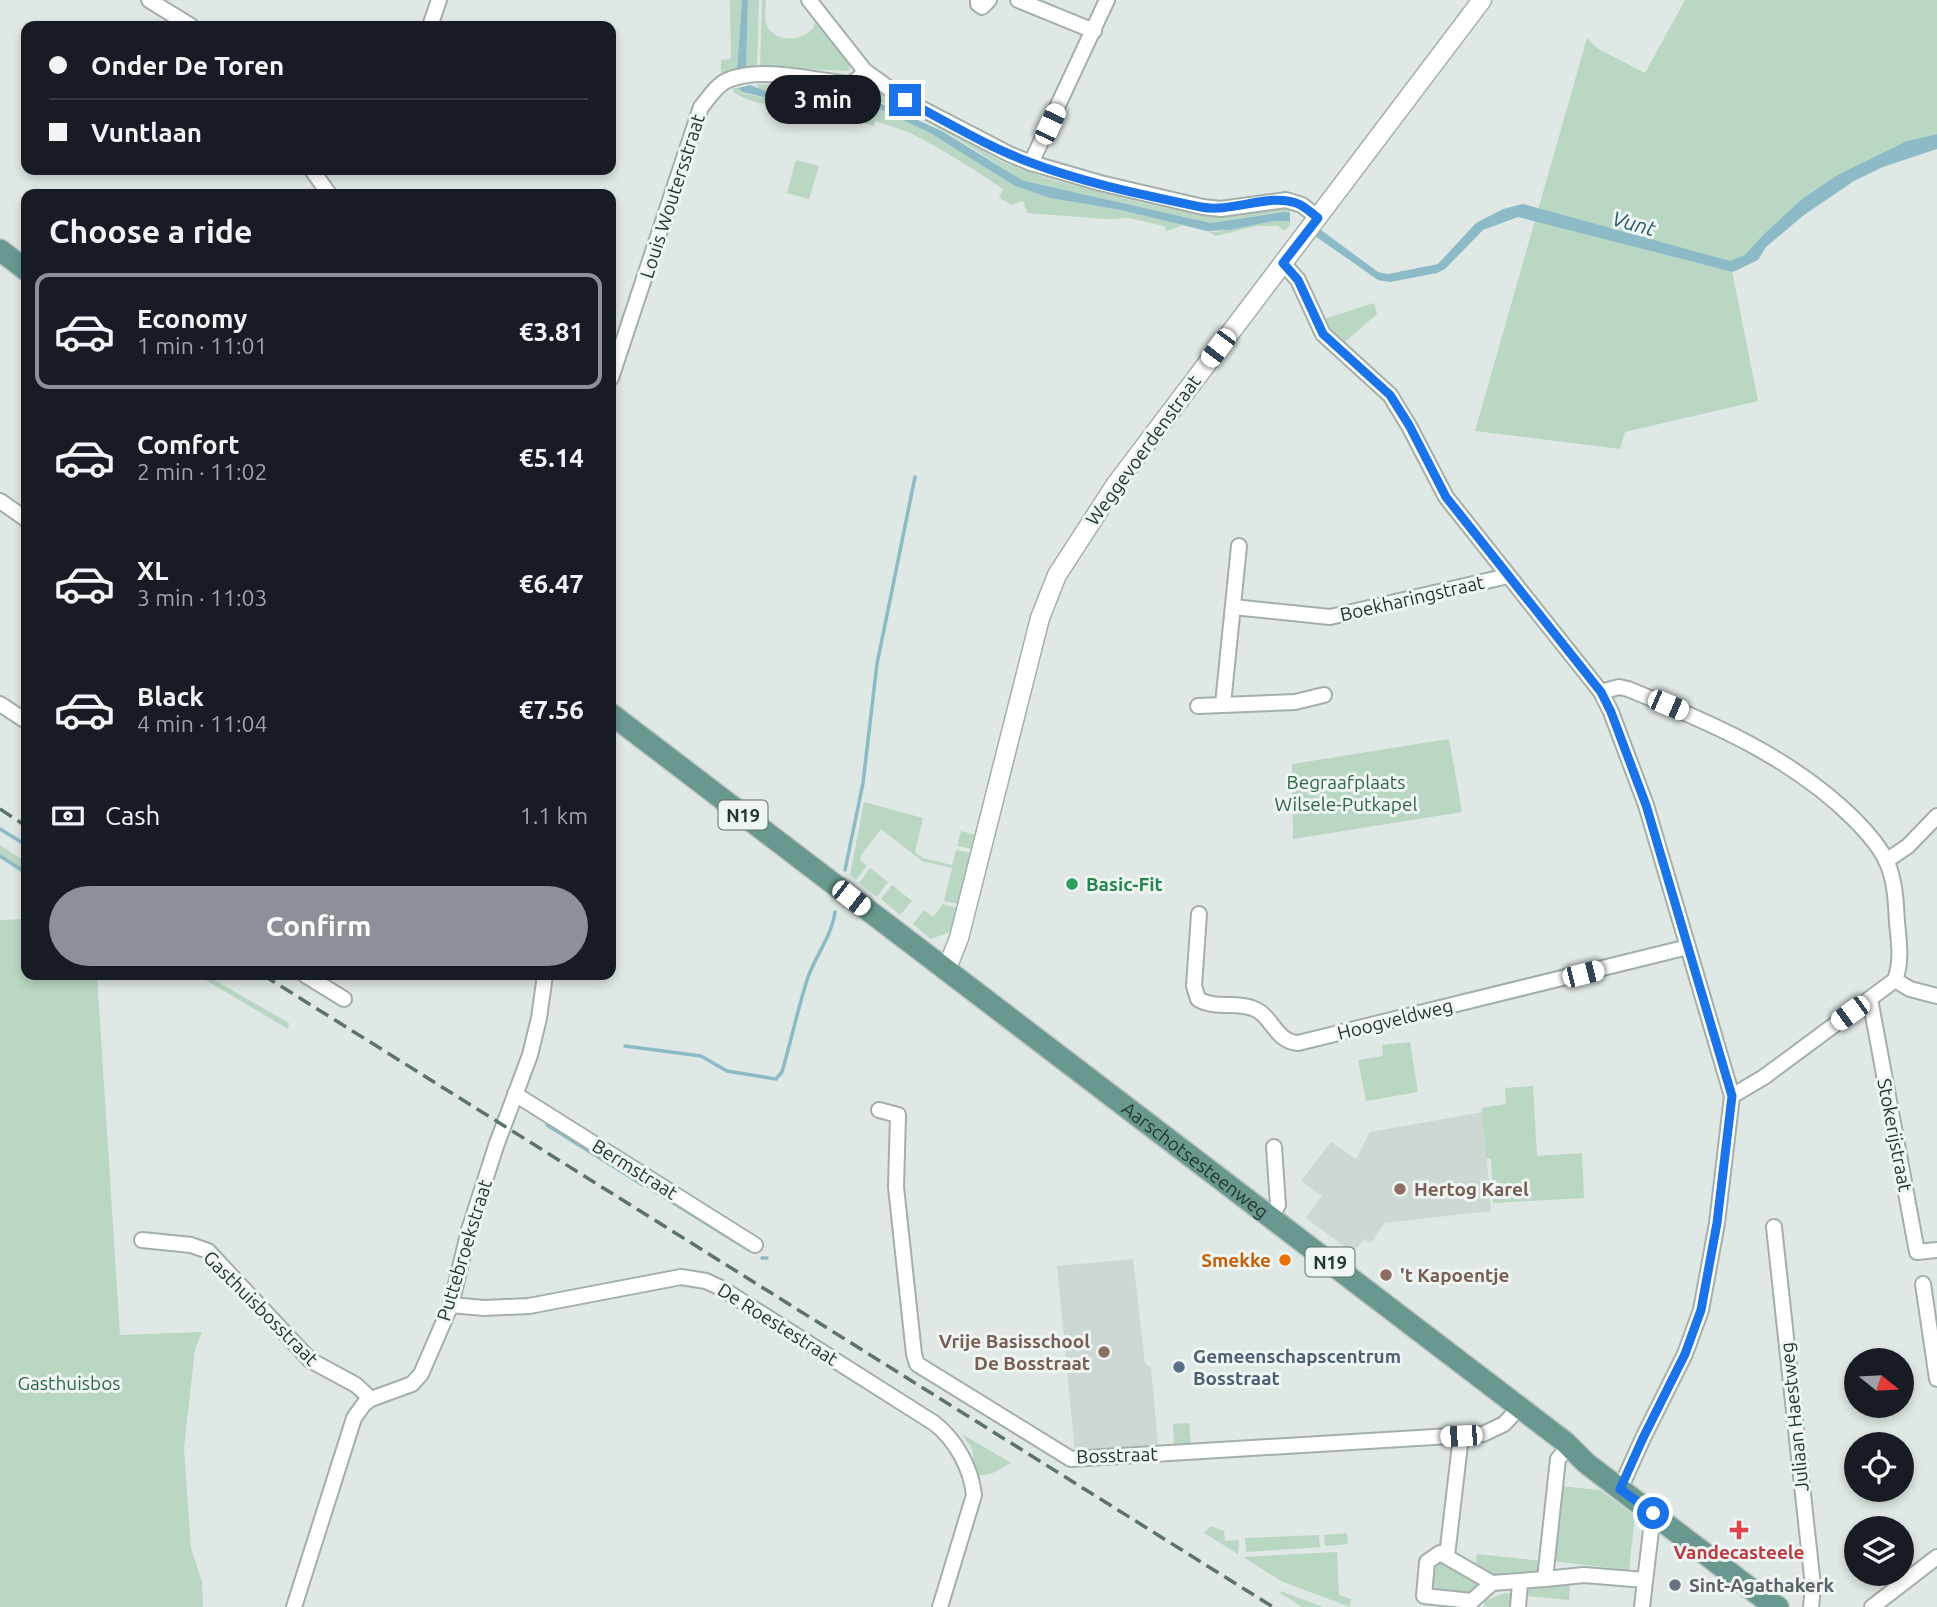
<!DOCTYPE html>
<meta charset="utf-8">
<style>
:root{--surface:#171b24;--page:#20242c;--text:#f1f3f6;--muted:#9ea1a6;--line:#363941;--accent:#8c9099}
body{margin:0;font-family:Ubuntu,sans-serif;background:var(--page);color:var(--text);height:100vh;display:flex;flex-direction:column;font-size:26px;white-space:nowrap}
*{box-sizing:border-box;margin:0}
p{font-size:23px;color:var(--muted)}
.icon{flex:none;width:38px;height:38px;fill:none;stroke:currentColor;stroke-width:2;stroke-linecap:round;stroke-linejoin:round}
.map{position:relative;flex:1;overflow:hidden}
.panel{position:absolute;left:21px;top:189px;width:595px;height:791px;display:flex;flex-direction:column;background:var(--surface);border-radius:14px;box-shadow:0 4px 10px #0003}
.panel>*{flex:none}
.hud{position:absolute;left:21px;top:21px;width:595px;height:154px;border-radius:14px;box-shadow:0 4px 10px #0003;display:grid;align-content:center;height:154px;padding:0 28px;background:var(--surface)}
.needle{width:46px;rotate:108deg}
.controls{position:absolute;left:1844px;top:1348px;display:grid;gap:14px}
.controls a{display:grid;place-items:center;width:70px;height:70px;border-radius:50%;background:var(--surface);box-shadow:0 4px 10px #0003;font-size:35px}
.end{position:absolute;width:32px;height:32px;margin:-16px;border:9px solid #1a73e8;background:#fff;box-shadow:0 0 0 4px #fff}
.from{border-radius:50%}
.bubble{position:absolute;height:49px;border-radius:24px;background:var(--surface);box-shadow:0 4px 10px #0003;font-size:23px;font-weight:700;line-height:49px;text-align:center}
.car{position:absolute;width:21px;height:42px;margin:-21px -10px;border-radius:9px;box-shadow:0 0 5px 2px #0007;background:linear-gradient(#fff 24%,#345 0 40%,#fff 0 76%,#345 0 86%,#fff 0)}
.hud b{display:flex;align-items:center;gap:24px;height:66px;font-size:26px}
.hud b+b{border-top:2px solid var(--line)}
.hud i{width:18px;height:18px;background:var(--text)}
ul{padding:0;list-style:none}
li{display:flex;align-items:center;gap:21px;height:116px;margin:0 14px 10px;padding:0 14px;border:4px solid transparent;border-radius:14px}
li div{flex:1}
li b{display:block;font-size:26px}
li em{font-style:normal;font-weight:700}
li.active{border-color:var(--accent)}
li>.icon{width:63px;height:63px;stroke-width:1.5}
h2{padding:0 28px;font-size:32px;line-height:84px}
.pay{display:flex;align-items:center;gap:18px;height:77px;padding:0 28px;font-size:26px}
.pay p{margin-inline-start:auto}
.button{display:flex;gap:14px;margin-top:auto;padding:14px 28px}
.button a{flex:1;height:80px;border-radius:42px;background:var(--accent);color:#fff;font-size:28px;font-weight:700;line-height:80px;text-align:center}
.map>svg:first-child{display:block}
</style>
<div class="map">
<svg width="1937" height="1607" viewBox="0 0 1937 1607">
<rect width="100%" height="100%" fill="#dfe8e4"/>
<g fill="#cdd8d3">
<polygon points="1483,1112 1491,1211 1384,1223 1371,1243 1364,1239 1353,1253 1306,1218 1322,1196 1301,1181 1331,1142 1356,1159 1370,1132"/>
<polygon points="1133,1259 1145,1363 1151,1368 1158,1444 1075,1452 1057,1266"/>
</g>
<g fill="#bad7c3">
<polygon points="730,0 742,0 737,70 721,73 721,60 731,59"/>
<polygon points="748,0 759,0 757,66 746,68"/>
<path d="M762,0H766C766,7 764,17 766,23C773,44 803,42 814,27L815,20L850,64L849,71L760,67Z"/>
<polygon points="1685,0 1937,0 1937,134 1907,141 1839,174 1802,199 1764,234 1747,258 1731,266 1758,401 1625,432 1620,449 1475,431 1587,38 1598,49 1645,73"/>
<path d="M757,84L794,85L842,90L871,88L1004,163L1053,180L1143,203L1199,215L1221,217L1277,208L1290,209V213H1275L1211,223L1029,182L1022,180C975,150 922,112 866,98C833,90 799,95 765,91L759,90Z"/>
<path d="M738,88L742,93L779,101L834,100L882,110L930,133L1015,186L1050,198L1121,210L1183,225L1167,231L1164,226L1129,218L1107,219L1027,213L1023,201L1012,205L999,198L1003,189C973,169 944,150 912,134C900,128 888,126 875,121L874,126L860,122L854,117L855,113L851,112L848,119L845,120C829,116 813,111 797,109C774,105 753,105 733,92V88Z"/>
<polygon points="796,160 819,166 809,199 787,193"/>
<polygon points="1274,221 1290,221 1290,225 1284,231 1278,226 1256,226 1216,236 1207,231 1217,232"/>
<polygon points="1374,303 1377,314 1345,342 1334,333 1324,319"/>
<polygon points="1449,739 1462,812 1293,839 1292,764"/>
<polygon points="864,802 923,818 915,852 923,858 952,865 956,850 971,853 958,904 944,901 952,868 922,861 881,829 861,855 860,860 867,866 856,880 850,875"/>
<polygon points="961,831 976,835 972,849 957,846"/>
<polygon points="0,845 26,862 26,873 0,856"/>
<polygon points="870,868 888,882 877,897 859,883"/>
<polygon points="892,885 912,901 900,915 881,899"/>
<polygon points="943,904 957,908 950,932 931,939 913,924 924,910 933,917"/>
<polygon points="26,919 26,975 97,975 120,1335 202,1332 195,1349 184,1448 191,1548 202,1582 203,1607 0,1607 0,920"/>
<polygon points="197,975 206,975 289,1023 288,1029"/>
<polygon points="1410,1042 1418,1092 1366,1101 1358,1060 1383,1056 1382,1045"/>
<polygon points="1533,1086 1537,1156 1582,1153 1584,1198 1493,1203 1491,1159 1486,1158 1482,1108 1506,1104 1505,1088"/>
<polygon points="1189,1423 1191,1443 1174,1444 1173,1424"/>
<polygon points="962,1434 1011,1463 991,1474 976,1476 972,1449"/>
<polygon points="1560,1486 1600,1490 1635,1516 1629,1570 1552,1561"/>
<polygon points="1211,1526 1224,1531 1225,1541 1239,1540 1238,1554 1204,1533"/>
<polygon points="1347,1533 1348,1544 1325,1546 1324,1535"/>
<polygon points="1319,1535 1320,1547 1246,1552 1245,1538"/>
<polygon points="1337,1552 1339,1595 1351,1599 1350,1607 1283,1582 1243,1557"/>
<path d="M1477,1554L1542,1561L1539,1570C1518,1582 1496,1576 1475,1567Z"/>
<path d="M1438,1562L1444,1563L1479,1582V1588C1466,1596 1445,1594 1433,1586L1435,1570Z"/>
<polygon points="1567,1583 1570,1587 1569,1600 1526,1596 1524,1588"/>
<polygon points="1282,1591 1286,1593 1323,1607 1302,1607 1280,1593"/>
<polygon points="1505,1593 1515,1594 1514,1607 1484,1607 1484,1601"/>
</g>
<g fill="#8cbbc7">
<polygon points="742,0 748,0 746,68 737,70"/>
<polygon points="750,85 765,91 814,92 875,101 942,131 1022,180 1029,182 1211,223 1284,212 1290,213 1290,221 1274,221 1229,230 1207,231 1121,210 1050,198 1015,186 930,133 882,110 834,100 779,101 742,92 738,88"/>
<polygon points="1937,134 1937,149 1883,167 1854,181 1804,215 1766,247 1758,260 1733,272 1518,217 1483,230 1445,269 1437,273 1390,282 1378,280 1315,236 1321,230 1378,272 1388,274 1438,264 1476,223 1503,209 1523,204 1730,261 1745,255 1764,234 1802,199 1839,174 1907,141"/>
</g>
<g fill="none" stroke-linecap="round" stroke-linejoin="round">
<g stroke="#8cbbc7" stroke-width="3.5">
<polyline points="0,829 26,845"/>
<polyline points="0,856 26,873"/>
<polyline points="845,870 863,783 877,664 915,477"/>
<path d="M625,1046L701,1056L727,1071L776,1079L782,1072C791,1041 798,1008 808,977C816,955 832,935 835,912"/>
<polyline points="547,1125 643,1185"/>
<polyline points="651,1189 749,1250"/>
<polyline points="762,1258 767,1258"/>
</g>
<defs>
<g id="minor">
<polyline points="149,0 191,26"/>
<polyline points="809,0 865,71 905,100 1009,154 1031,163 1100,183 1203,207 1221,209 1286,200 1302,205 1318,218"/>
<polyline points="978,0 978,4 982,7 989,0"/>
<polyline points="1018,0 1094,31"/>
<polyline points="430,26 439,0"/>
<polyline points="1031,163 1107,0"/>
<polyline points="312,170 329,194"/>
<path d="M1283,263L1298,280L1323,334L1390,395L1409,426L1446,497L1601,692L1619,687L1628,689C1709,722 1790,756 1853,818C1865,830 1878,844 1886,860C1895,879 1896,902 1897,923C1899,942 1902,961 1895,980"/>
<path d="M611,378L701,107C709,98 716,85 728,80C760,66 814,80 849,84L858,79L865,71"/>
<polyline points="0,501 26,519"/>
<polyline points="1233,607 1330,617 1508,576"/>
<polyline points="1601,692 1611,712 1646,805 1732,1096 1717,1223 1701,1310 1685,1354 1643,1438 1620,1489"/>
<polyline points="0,704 26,721"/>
<polyline points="1223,704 1239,546"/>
<polyline points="1198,706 1295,702 1324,695"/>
<polyline points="1886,861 1908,846 1937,816"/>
<path d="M1199,914L1194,986L1198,999C1214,1009 1235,1002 1252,1008C1272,1014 1275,1042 1298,1043L1688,947"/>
<polyline points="305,975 344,999"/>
<polyline points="1895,980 1910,989 1937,996"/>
<polyline points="1870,999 1917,1252 1937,1250"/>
<polyline points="515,1094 755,1245"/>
<polyline points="1732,1096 1764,1077 1895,980"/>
<polyline points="879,1110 898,1115 896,1187 914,1354 917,1364 1071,1459 1483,1434 1504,1424 1519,1408"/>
<polyline points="1271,1217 1278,1205 1274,1147"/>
<polyline points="1774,1227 1813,1586 1811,1607"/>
<polyline points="142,1240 191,1245 208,1251 310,1360 356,1385 371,1399"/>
<polyline points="1923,1284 1937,1379"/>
<path d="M451,1305L484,1308L529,1306L681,1277L706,1281L721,1288L934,1423C956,1440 971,1468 974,1495L940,1607"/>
<polyline points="1569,1446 1558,1459 1545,1579 1584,1575 1645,1580"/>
<polyline points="1447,1556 1461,1436"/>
<polyline points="1492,1583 1472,1601 1424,1596 1427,1562 1440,1553 1492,1583 1545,1579"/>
<polyline points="294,1607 354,1418 364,1404 371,1399 412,1384 421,1374 451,1305 469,1230 496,1146 530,1055 539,1018 545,975"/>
<polyline points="1518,1607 1520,1583"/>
<polyline points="1642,1607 1653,1513"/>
<polyline points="1872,1607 1937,1557"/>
</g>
<polyline id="tertiary" points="946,971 959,938 1040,618 1057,575 1116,484 1482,0"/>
<g id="primary">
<polyline points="0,250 26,270"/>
<path id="s1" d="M611,714L1565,1442L1586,1463L1763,1598L1778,1607"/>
</g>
</defs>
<use href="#minor" stroke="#a3afab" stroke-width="18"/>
<use href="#tertiary" stroke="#a3afab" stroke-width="21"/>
<use href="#primary" stroke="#bdc3c2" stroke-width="24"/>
<use href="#minor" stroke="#fff" stroke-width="14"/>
<use href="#tertiary" stroke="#fff" stroke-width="18"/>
<use href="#primary" stroke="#68988f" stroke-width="21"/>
<g stroke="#5c726d" stroke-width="3.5" stroke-dasharray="14 7" stroke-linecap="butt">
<polyline points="0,809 26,826"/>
<polyline points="263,975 1273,1607"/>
</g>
</g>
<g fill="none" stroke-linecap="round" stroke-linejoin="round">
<path stroke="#1a73e8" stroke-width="9" d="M905,100C946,121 986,146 1029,162C1084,183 1144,195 1201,207C1231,213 1269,193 1296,203C1305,206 1311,213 1318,218L1283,263L1298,280L1323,334L1390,395L1409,425L1446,497L1601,692L1611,712L1646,805L1732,1096L1717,1223L1701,1310L1685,1354L1643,1438L1620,1489L1653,1513"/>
</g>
<circle fill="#2e9e5b" stroke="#eef5f2" stroke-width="2.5" cx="1072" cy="884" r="7"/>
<g fill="#8d6e63" stroke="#eef5f2" stroke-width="2.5">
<circle cx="1400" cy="1189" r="7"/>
<circle cx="1386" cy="1275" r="7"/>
<circle cx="1104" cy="1352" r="7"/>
</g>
<circle fill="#e8710a" stroke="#eef5f2" stroke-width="2.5" cx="1285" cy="1260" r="7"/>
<circle fill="#5c6f8a" stroke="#eef5f2" stroke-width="2.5" cx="1179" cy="1367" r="7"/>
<path fill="#e0444e" stroke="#eef5f2" stroke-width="2.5" d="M1735.5 1519.5h7v7h7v7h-7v7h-7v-7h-7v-7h7z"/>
<circle fill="#6b7280" stroke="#eef5f2" stroke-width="2.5" cx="1675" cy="1585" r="7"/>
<g text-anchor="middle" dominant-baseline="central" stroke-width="6" stroke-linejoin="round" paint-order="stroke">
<g fill="#eef5f2" stroke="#5f6f6c" stroke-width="2">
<rect x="718.5" y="800.5" width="49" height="29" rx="5"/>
<rect x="1305.5" y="1247.5" width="49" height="29" rx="5"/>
</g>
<g font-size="18" font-weight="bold" fill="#223632">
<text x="743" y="815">N19</text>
<text x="1330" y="1262">N19</text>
</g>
<g font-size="19" fill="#223632" stroke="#eef5f2">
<text transform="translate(672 196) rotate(-72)">Louis Woutersstraat</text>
<text transform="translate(1143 450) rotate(-54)">Weggevoerdenstraat</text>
<text transform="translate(1412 598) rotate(-13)">Boekharingstraat</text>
<text transform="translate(1395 1019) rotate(-14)">Hoogveldweg</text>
<text transform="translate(1895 1135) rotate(79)">Stokerijstraat</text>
<text stroke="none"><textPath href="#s1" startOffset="735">Aarschotsesteenweg</textPath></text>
<text transform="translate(635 1169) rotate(32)">Bermstraat</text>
<text transform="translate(464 1250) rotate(-73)">Puttebroekstraat</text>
<text transform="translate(261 1308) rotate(45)">Gasthuisbosstraat</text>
<text transform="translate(778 1324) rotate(32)">De Roestestraat</text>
<text transform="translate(1794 1417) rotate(-96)">Juliaan Haestweg</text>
<text transform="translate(1117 1455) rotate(-2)">Bosstraat</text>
</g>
<g font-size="19" fill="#316749" stroke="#eef5f2">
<text x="1346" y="782">Begraafplaats<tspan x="1346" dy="22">Wilsele-Putkapel</tspan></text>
<text x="69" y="1383">Gasthuisbos</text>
</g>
<g font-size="19" font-weight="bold" fill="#27864d" stroke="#eef5f2" text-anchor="start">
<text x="1086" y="884">Basic-Fit</text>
</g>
<g font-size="19" font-weight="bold" fill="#785e54" stroke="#eef5f2" text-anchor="start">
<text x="1414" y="1189">Hertog Karel</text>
<text x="1400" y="1275">'t Kapoentje</text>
<text x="1090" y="1341" text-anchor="end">Vrije Basisschool<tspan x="1090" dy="22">De Bosstraat</tspan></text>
</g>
<g font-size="19" font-weight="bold" fill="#c56008" stroke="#eef5f2" text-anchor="end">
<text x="1271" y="1260">Smekke</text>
</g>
<g font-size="19" font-weight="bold" fill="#4e5e75" stroke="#eef5f2" text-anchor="start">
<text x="1193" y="1356">Gemeenschapscentrum<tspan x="1193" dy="22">Bosstraat</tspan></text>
</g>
<g font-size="19" font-weight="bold" fill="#be3a42" stroke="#eef5f2">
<text x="1739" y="1552">Vandecasteele</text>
</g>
<g font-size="19" font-weight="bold" fill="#5b616d" stroke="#eef5f2" text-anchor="start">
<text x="1689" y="1585">Sint-Agathakerk</text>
</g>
<g font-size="21" font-style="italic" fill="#245a6a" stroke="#eef5f2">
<text transform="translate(1634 223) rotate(15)">Vunt</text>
</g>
</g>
</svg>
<div class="controls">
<a><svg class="needle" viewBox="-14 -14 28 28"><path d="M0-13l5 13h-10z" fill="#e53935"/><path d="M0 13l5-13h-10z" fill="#9ea1a6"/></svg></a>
<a><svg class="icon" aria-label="locate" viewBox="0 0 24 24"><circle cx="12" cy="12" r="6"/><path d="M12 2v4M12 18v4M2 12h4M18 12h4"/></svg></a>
<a><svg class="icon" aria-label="layers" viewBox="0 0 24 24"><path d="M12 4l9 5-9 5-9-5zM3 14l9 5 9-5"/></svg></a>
</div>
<i class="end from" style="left:1653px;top:1513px"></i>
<i class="end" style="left:905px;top:100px"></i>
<div class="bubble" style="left:765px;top:75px;width:116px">3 min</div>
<i class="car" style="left:1050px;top:124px;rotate:25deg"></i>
<i class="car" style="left:1218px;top:348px;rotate:217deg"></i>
<i class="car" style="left:1668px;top:705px;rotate:113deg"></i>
<i class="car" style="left:851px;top:898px;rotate:128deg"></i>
<i class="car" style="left:1583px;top:974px;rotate:76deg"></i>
<i class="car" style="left:1850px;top:1013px;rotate:234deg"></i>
<i class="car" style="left:1461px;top:1436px;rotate:267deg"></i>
<div class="hud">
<b><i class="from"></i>Onder De Toren</b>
<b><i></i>Vuntlaan</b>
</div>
<section class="panel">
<h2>Choose a ride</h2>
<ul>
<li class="active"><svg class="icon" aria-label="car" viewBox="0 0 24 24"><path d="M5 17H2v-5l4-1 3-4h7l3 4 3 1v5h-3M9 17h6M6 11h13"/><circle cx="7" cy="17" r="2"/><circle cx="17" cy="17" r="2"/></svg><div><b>Economy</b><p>1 min · 11:01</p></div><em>€3.81</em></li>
<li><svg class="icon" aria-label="car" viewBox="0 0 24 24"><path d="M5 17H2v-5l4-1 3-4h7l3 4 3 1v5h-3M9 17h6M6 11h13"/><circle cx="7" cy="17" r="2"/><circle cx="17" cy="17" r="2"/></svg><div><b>Comfort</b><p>2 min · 11:02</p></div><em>€5.14</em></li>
<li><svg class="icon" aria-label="car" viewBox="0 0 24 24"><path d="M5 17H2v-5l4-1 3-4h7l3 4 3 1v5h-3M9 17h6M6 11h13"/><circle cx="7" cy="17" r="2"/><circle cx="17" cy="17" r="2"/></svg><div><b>XL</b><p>3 min · 11:03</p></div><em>€6.47</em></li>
<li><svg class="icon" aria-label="car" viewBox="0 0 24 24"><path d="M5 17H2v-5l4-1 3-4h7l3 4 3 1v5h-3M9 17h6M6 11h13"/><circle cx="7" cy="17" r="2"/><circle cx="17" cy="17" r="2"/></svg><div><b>Black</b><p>4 min · 11:04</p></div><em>€7.56</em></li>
</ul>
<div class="pay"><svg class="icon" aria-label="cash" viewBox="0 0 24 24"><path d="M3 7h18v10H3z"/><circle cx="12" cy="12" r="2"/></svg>Cash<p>1.1 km</p></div>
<div class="button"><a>Confirm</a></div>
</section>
</div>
